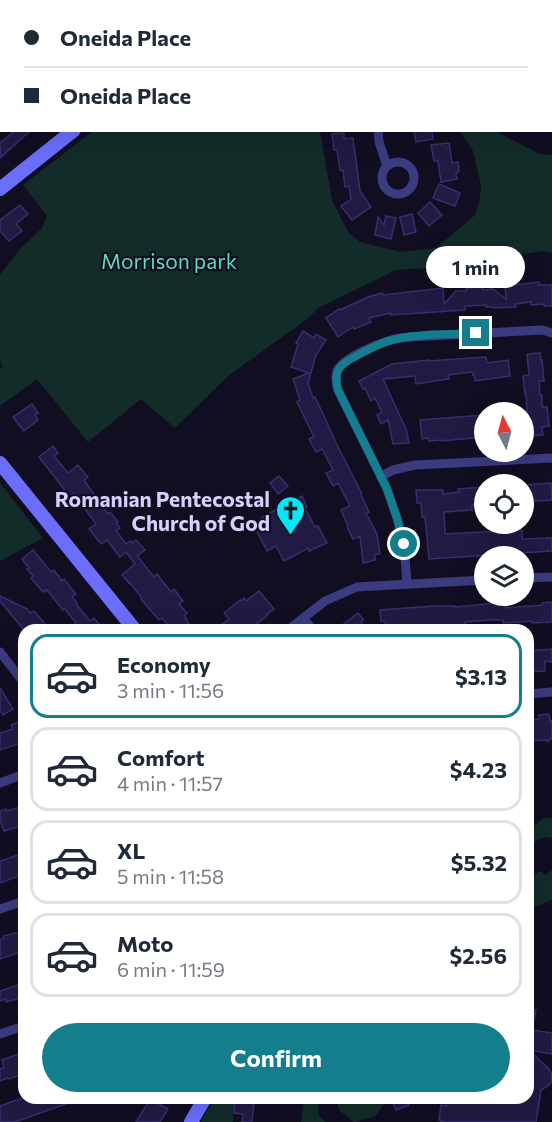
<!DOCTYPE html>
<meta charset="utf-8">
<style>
:root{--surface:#fff;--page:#f2f2f3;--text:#1f2937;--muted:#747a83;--line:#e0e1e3;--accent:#147e8c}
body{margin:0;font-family:Commissioner,sans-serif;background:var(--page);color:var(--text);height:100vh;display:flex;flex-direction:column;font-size:22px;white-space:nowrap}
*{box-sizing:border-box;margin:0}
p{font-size:20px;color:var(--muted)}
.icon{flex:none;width:33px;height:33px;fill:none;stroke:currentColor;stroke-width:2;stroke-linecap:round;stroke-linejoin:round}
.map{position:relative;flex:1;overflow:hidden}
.drawer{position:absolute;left:18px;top:624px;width:516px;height:480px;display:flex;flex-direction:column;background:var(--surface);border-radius:18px;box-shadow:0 6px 24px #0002}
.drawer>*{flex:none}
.hud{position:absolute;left:0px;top:0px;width:552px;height:132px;box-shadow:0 6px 24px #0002;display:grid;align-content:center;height:132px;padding:0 24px;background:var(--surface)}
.needle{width:39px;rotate:354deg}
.buttons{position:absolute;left:474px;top:402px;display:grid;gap:12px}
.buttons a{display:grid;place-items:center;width:60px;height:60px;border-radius:50%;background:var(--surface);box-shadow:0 6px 24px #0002;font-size:30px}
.end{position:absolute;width:27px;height:27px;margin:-14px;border:8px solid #147e8c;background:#fff;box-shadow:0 0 0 3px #fff}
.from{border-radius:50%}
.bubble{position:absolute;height:42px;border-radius:21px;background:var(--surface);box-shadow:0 6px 24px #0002;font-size:20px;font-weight:700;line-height:42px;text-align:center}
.hud b{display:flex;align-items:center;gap:21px;height:57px;font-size:22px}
.hud b+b{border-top:2px solid var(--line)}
.hud i{width:15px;height:15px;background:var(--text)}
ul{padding:10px 0 0;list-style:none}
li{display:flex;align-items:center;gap:18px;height:84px;margin:0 12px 9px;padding:0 12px;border:3px solid var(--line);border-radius:18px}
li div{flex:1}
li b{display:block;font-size:22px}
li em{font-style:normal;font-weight:700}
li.active{border-color:var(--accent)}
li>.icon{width:54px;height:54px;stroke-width:1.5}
.action{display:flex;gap:12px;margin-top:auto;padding:12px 24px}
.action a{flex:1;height:69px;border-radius:36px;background:var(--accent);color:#fff;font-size:24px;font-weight:700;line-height:69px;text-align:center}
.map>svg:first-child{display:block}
</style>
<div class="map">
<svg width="552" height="1122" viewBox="0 0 552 1122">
<rect width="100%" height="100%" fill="#110e22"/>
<g fill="#122c2a">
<polygon points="93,131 320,131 332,200 348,232 360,242 401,252 436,248 474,216 479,204 481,185 473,151 460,131 495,131 540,154 552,155 552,253 544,251 441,267 396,270 318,308 306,320 228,376 175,428 141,399 88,442 37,379 0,406 0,369 2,368 0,358 0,275 19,250 42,228 47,216 23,185"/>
<polygon points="0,483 43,538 0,561"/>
<polygon points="543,818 552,818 552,838 545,837 528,845 528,831"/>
<polygon points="552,870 552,900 532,908 528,903 528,877 540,871 546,875"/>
<polygon points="214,1098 235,1098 233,1122 201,1122"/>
<polygon points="304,1098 318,1098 319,1116 325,1122 301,1122"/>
<polygon points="334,1098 389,1098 375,1116 356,1122 354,1122 340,1111"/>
</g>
<g fill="#211b43" stroke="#382e6e" stroke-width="1.5">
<polygon points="16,130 31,130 0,158 0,143"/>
<polygon points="414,130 432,130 433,139 416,142"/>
<polygon points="344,133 344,139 353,138 360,191 371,207 352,220 341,206 351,199 349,186 345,187 343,170 340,170 337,150 334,150 332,134"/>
<polygon points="449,143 452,163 458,162 459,171 456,174 457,179 441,182 438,161 434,161 431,145"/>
<polygon points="439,184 460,193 455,206 433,198"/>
<polygon points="430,202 442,215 429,226 418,213"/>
<polygon points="20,205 28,214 16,224 22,231 9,241 0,231 0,220"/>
<polygon points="412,214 416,232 404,235 400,217"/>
<polygon points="386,216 396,218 391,239 375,235 378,217 384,225"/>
<polygon points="539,282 539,285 552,285 552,306 544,306 544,304 531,305 531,302 515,304 516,307 494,308 494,307 486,307 486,305 465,306 465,310 391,315 391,313 369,318 371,322 354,329 353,327 338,337 326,318 339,309 340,310 368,297 382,293 383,295 443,288 444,304 456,291 466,291 466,288 482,287 483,290 493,289 506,299 505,286"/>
<polygon points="303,331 314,338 316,334 326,340 316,355 308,383 313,398 315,397 324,416 336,443 362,494 361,495 369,512 366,513 377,534 380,554 375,554 375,560 363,563 360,536 353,539 347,527 348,526 341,510 350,506 349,504 338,483 333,486 326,473 333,470 322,449 316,452 309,439 314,437 297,402 300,400 293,379 309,373 291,367 298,344 296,343"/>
<polygon points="540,353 541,360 542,360 544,381 539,381 540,395 542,395 542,407 547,407 549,426 542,427 543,435 529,436 526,394 525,394 523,376 529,375 527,354"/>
<polygon points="486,357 487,363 508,360 510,376 475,381 474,374 473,375 472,372 448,375 449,379 416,384 415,376 383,379 406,429 409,443 393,444 388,420 381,424 377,415 382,412 375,398 371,401 365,388 363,389 359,381 392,364 429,360 429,361"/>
<polygon points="32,404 38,413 35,415 38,420 24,431 13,417"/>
<polygon points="484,415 484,437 442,441 442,440 429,441 428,438 422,439 420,420"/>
<polygon points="53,446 58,453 54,456 68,473 78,465 88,477 84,480 108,514 110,512 118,522 116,523 120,528 116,531 126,544 130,541 132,543 136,540 145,550 137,556 154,577 157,574 171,592 174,589 183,601 179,604 187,613 184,616 187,619 186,620 194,630 172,630 162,618 159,620 141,599 142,598 129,582 129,583 122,575 135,564 126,552 120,557 107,540 101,544 89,529 96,524 82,505 74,493 70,497 39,457"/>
<polygon points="279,476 288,486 278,494 270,483"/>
<polygon points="551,483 552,500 524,502 525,485"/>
<polygon points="484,487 484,504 472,505 472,510 444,512 445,534 522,530 522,539 552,538 552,551 429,559 425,517 422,517 421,503 417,503 416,490 443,490 443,494 459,492 458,489"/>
<polygon points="302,496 307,507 305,508 315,527 318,526 327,543 309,551 308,548 284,561 276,546 267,551 254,526 264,522 262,517"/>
<polygon points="33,550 51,572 54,570 62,581 64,579 76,594 72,596 77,603 76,604 90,621 94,618 104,630 68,630 76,623 65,609 63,610 47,590 43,592 31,578 33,576 27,569 29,568 22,559"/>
<polygon points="259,591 274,609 267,614 268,615 249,630 215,630 229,619 224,613 240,600 241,601 244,598 246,601"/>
<polygon points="0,596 27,609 30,613 34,611 46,625 40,630 24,630 0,601"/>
<polygon points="552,602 552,622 532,623 532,621 503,623 503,620 489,620 465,622 465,625 414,630 414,627 386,627 385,621 381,621 380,610 434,606 455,606 455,607 496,603 496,605 505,604 505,608 542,605 542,603"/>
<polygon points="358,613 364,620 361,622 364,626 359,630 336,630"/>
<polygon points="552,649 552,662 545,661 545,671 528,672 528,651"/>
<polygon points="0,688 13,709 3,715 0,711"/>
<polygon points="549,714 550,721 552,721 552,739 550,739 548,742 546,740 528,741 528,720 539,719 539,715"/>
<polygon points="24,720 24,756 18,744 0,750 0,733 13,729 11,725"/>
<polygon points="24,806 24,822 20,824 21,826 4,831 0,820 0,811 6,809 7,811"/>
<polygon points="24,853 24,874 0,883 0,861"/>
<polygon points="20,932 21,934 24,933 24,951 0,959 0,940 4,938 3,936"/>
<polygon points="24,983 24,997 6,1002 6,999 0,1001 0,991"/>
<polygon points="528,1008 536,1010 532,1030 552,1033 552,1054 529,1050 530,1045 528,1044"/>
<polygon points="529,1050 549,1069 552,1075 551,1082 549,1085 541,1090 536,1122 441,1122 441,1120 439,1120 441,1105 446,1106 448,1098 528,1098 528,1059"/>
<polygon points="24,1052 24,1074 9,1079 8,1078 0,1081 0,1069 4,1068 2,1060"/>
<polygon points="22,1098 80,1098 80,1099 15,1122 0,1122 0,1106"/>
<polygon points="399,1098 407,1098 409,1105 396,1110 392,1101"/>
<polygon points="150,1099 168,1109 160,1122 136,1122"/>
<polygon points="235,1099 254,1101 252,1122 242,1122 243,1114 234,1113"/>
</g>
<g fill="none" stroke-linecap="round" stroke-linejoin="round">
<g stroke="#3b3b80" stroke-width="9">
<polyline points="356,0 356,2"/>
<polyline points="173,2 201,0"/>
<polyline points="0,5 2,5"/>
<polyline points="0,42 2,42"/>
<polyline points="550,89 552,90"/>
<polyline points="378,130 379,142 387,166"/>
<circle cx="398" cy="178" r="16"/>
<polyline points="382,476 393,470 415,465 552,458"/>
<polyline points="524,578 552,577"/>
<path d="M407,584L404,544L397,518L387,489L338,390C336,384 335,378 337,371C343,358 377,344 391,340C397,338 404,338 410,337L542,330L552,333"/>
<polyline points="303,618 313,630"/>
<polyline points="288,630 325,601 357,587 484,580"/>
<polyline points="0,652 24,683"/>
<polyline points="528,694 552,692"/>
<polyline points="0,783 24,774"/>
<polyline points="0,909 24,901"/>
<polyline points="0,1034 24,1026"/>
</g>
<g stroke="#6b6dfb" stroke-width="14">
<polyline points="130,0 130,2"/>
<polyline points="0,189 74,130"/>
<polyline points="0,463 135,630"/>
<polyline points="191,1122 205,1098"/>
</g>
</g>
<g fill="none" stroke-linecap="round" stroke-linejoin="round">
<path stroke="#147e8c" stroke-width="8" d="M404,544L397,518L387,489L338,390C332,367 344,362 362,353C372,348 382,342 392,340C417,333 450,335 476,333"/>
</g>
<defs>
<symbol id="church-pin" viewBox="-11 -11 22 30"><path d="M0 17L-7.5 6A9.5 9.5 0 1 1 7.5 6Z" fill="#06e6f4" stroke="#110e22"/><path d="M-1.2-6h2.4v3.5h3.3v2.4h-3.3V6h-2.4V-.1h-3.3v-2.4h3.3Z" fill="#111"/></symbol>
</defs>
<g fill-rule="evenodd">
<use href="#church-pin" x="274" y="494" width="33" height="45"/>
</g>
<g text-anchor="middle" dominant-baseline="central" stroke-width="4.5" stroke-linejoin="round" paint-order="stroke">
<g font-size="21" fill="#5fdcb8" stroke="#110e22">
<text x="169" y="260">Morrison park</text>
</g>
<g font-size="21" font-weight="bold" fill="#d4d1fe" stroke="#110e22" text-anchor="end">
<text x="270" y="498">Romanian Pentecostal<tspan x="270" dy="24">Church of God</tspan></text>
</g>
</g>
</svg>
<div class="buttons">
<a><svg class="needle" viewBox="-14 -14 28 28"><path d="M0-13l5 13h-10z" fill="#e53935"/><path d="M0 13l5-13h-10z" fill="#747a83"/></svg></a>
<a><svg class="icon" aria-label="locate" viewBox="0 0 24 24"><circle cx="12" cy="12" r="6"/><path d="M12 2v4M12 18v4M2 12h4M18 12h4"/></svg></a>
<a><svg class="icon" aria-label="layers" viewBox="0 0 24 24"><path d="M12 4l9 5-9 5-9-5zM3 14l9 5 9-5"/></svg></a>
</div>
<i class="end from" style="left:404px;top:544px"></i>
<i class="end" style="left:476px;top:333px"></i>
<div class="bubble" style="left:426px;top:246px;width:99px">1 min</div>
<div class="hud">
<b><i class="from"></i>Oneida Place</b>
<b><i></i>Oneida Place</b>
</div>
<section class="drawer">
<ul>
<li class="active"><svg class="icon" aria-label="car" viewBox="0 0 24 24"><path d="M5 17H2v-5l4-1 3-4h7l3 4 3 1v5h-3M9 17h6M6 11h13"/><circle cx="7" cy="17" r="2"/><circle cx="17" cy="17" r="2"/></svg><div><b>Economy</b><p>3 min · 11:56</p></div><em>$3.13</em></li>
<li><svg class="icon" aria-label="car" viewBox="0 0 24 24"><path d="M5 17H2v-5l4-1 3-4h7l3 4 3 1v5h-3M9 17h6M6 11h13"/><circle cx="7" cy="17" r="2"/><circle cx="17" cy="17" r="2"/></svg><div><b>Comfort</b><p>4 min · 11:57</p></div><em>$4.23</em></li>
<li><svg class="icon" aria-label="car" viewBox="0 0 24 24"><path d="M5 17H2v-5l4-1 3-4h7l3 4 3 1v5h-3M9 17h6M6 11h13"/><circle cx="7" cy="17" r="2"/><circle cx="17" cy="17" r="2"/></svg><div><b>XL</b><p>5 min · 11:58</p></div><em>$5.32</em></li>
<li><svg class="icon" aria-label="car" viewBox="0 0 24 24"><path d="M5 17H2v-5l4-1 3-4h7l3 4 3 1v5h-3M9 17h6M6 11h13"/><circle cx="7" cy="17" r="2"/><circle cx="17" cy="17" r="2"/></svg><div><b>Moto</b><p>6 min · 11:59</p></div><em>$2.56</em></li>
</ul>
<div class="action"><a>Confirm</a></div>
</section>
</div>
